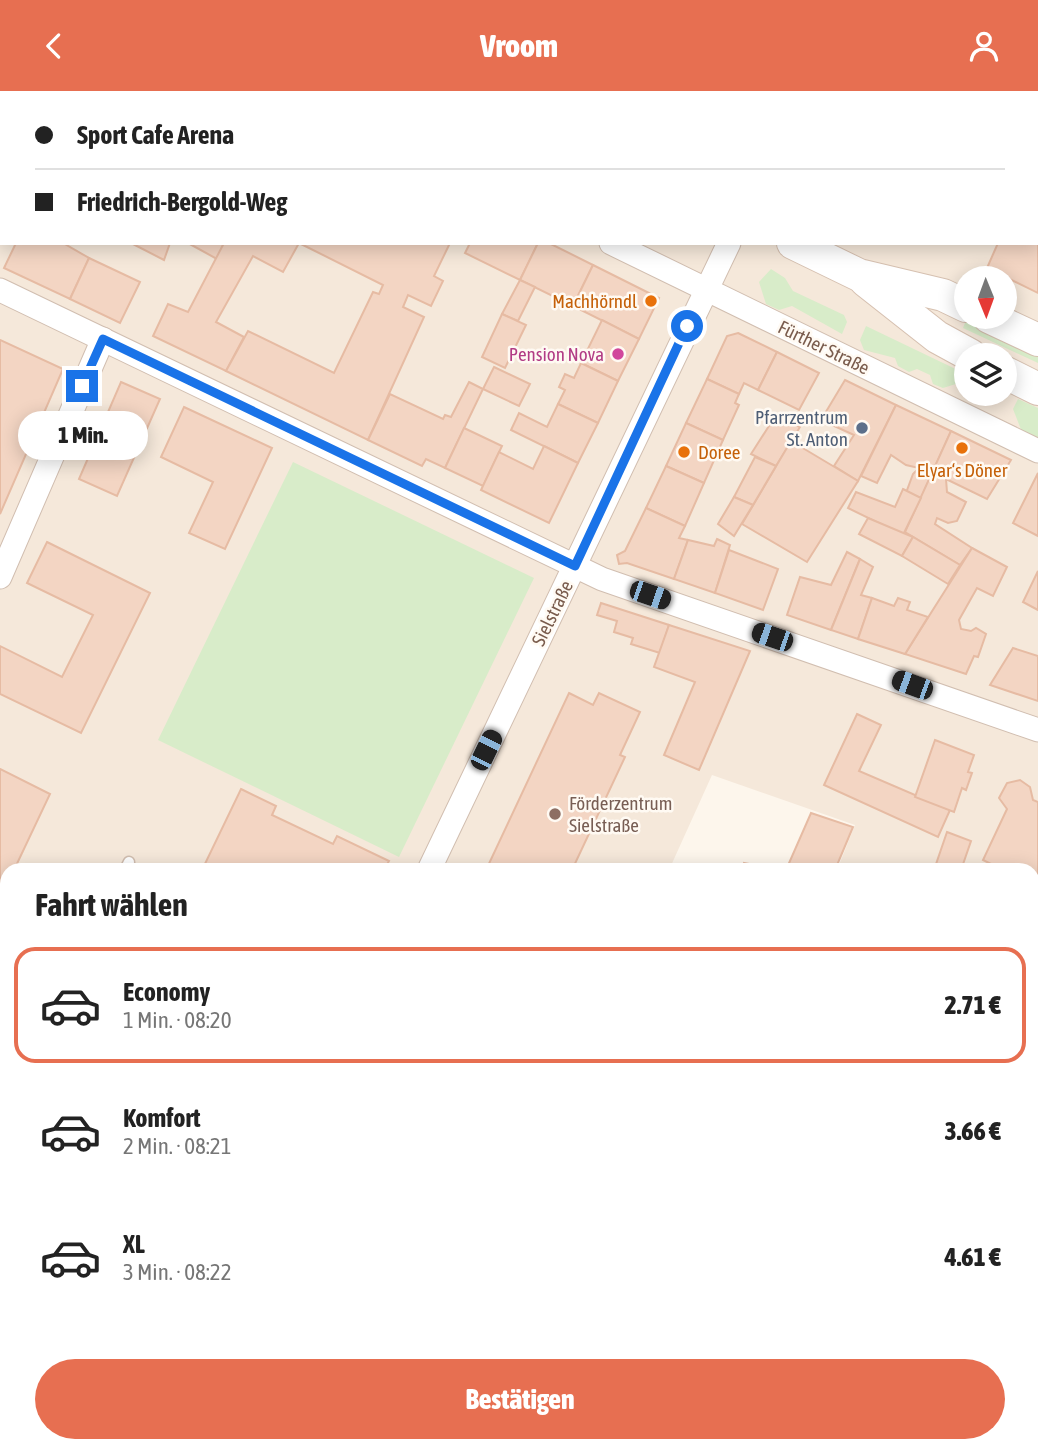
<!DOCTYPE html>
<html lang="de">
<meta charset="utf-8">
<style>
:root{--surface:#fff;--page:#f6f6f6;--text:#222;--muted:#767676;--line:#e0e0e0;--accent:#e76f51}
body{margin:0;font-family:"Asap Condensed",sans-serif;background:var(--page);color:var(--text);height:100vh;display:flex;flex-direction:column;font-size:26px;white-space:nowrap}
*{box-sizing:border-box;margin:0}
p{font-size:23px;color:var(--muted)}
.icon{flex:none;width:38px;height:38px;fill:none;stroke:currentColor;stroke-width:2;stroke-linecap:round;stroke-linejoin:round}
.map{position:relative;flex:1;overflow:hidden}
.side{position:absolute;left:0px;top:772px;width:1040px;height:590px;display:flex;flex-direction:column;background:var(--surface);border-radius:21px 21px 0 0;box-shadow:0 4px 18px #0003}
.side>*{flex:none}
.banner{position:absolute;left:0px;top:0px;width:1040px;height:154px;box-shadow:0 4px 18px #0003;display:grid;align-content:center;height:154px;padding:0 35px;background:var(--surface)}
.needle{width:46px;rotate:179deg}
.tools{position:absolute;left:954px;top:175px;display:grid;gap:14px}
.tools a{display:grid;place-items:center;width:63px;height:63px;border-radius:50%;background:var(--surface);box-shadow:0 4px 18px #0003;font-size:35px}
.end{position:absolute;width:32px;height:32px;margin:-16px;border:9px solid #1a73e8;background:#fff;box-shadow:0 0 0 4px #fff}
.from{border-radius:50%}
.bubble{position:absolute;height:49px;border-radius:24px;background:var(--surface);box-shadow:0 4px 18px #0003;font-size:23px;font-weight:800;line-height:49px;text-align:center}
.car{position:absolute;width:21px;height:42px;margin:-21px -10px;border-radius:9px;box-shadow:0 0 5px 2px #0007;background:linear-gradient(#222 24%,#8ab4d8 0 40%,#222 0 76%,#8ab4d8 0 86%,#222 0)}
.banner b{display:flex;align-items:center;gap:24px;height:66px;font-size:26px}
.banner b+b{border-top:2px solid var(--line)}
.banner i{width:18px;height:18px;background:var(--text)}
ul{padding:0;list-style:none}
li{display:flex;align-items:center;gap:21px;height:116px;margin:0 14px 10px;padding:0 21px;border:4px solid transparent;border-radius:21px}
li div{flex:1}
li b{display:block;font-size:26px}
li em{font-style:normal;font-weight:800}
li.active{border-color:var(--accent)}
li>.icon{width:63px;height:63px;stroke-width:1.5}
h2{padding:0 35px;font-size:32px;line-height:84px}
.button{display:flex;gap:14px;margin-top:auto;padding:14px 35px}
.button a{flex:1;height:80px;border-radius:42px;background:var(--accent);color:#fff;font-size:28px;font-weight:800;line-height:80px;text-align:center}
header{display:flex;justify-content:space-between;align-items:center;height:91px;padding:0 35px;background:var(--accent);color:#fff;font-size:32px;font-weight:800}
.map>svg:first-child{display:block}
</style>
<header><svg class="icon" aria-label="back" viewBox="0 0 24 24"><path d="M15 5l-7 7 7 7"/></svg>Vroom<svg class="icon" aria-label="person" viewBox="0 0 24 24"><circle cx="12" cy="8" r="4"/><path d="M4 21q1-7 8-7t8 7"/></svg></header>
<div class="map">
<svg width="1038" height="1360" viewBox="0 0 1038 1360">
<rect width="100%" height="100%" fill="#fdf6ec"/>
<g fill="#f5e8da" fill-rule="evenodd">
<path d="M0,0H1038V918L1032,915V779H837L855,734L712,684L669,779H7V1275L0,1271ZM2,2H1038V152H2ZM966,187H1004V226H966ZM966,264H1004V303H966Z"/>
<polygon points="152,1355 414,1355 412,1360 165,1360"/>
</g>
<g fill="#d8ecc9">
<polygon points="771,178 785,187 793,200 844,224 847,231 842,243 792,215 779,219 766,213 759,191"/>
<polygon points="967,227 1038,260 1038,272 963,237"/>
<polygon points="866,235 966,283 966,295 959,292 943,297 933,293 930,284 917,278 909,281 898,275 895,267 864,259 860,249"/>
<polygon points="1018,308 1038,317 1038,349 1022,341 1013,318"/>
<polygon points="293,371 534,487 399,766 158,649"/>
<polygon points="0,1271 7,1275 7,1354 152,1354 165,1360 0,1360"/>
</g>
<g fill="#f3d5c3" stroke="#e6bba3" stroke-width="2">
<polygon points="0,0 39,0 2,2 2,25"/>
<polygon points="129,0 222,0 221,2"/>
<polygon points="636,0 701,0 635,2"/>
<polygon points="1038,126 1038,202 987,177 998,152 1038,152"/>
<polygon points="16,152 63,152 89,167 70,208 4,177"/>
<polygon points="131,152 170,152 164,169"/>
<polygon points="188,152 224,152 217,168"/>
<polygon points="224,152 299,152 283,181 253,165 216,231 244,246 226,280 153,245 168,213 188,221"/>
<polygon points="450,152 434,185 443,190 431,215 408,204 403,216 424,226 368,349 226,280 248,240 334,282 373,201 379,203 383,194 299,152"/>
<polygon points="470,152 538,152 520,189 465,162"/>
<polygon points="538,152 549,152 593,174 573,215 520,189"/>
<polygon points="89,167 140,191 120,232 70,208"/>
<polygon points="593,174 659,207 639,248 573,215"/>
<polygon points="520,189 535,196 518,230 502,223"/>
<polygon points="502,223 526,234 505,277 482,266"/>
<polygon points="602,229 639,248 618,290 581,272"/>
<polygon points="738,242 777,261 758,299 744,292 739,303 707,288 727,245"/>
<polygon points="0,249 63,278 0,423"/>
<polygon points="777,261 819,282 799,319 758,299"/>
<polygon points="581,272 618,290 598,332 558,313 565,299 559,296 565,283 574,287"/>
<polygon points="494,276 530,293 519,315 483,298"/>
<polygon points="707,288 739,303 735,312 739,314 723,349 686,332"/>
<polygon points="845,289 896,314 858,390 834,375 854,344 821,329"/>
<polygon points="121,291 160,308 117,405 79,388"/>
<polygon points="469,291 483,298 445,377 426,368 422,375 368,349 390,303 443,328 445,324 451,326"/>
<polygon points="558,313 598,332 578,372 511,339 519,322 547,336"/>
<polygon points="896,314 951,340 921,407 906,402 913,383 919,377 906,374 891,364 877,392 861,385"/>
<polygon points="184,316 272,357 225,458 189,442 213,391 161,366"/>
<polygon points="776,324 800,336 776,375 751,363"/>
<polygon points="686,332 723,349 704,392 666,375"/>
<polygon points="464,337 502,355 483,395 445,377"/>
<polygon points="951,340 1011,369 987,408 946,388 947,401 966,411 957,430 948,432 937,427 935,433 972,457 960,474 905,441"/>
<polygon points="791,350 858,390 807,471 742,433"/>
<polygon points="544,355 578,372 549,432 481,399 499,361 533,378"/>
<polygon points="755,366 776,375 753,414 734,406"/>
<polygon points="666,375 704,392 685,435 646,417"/>
<polygon points="1038,382 1038,445 1013,432"/>
<polygon points="903,398 921,407 903,444 848,417 856,401 895,416"/>
<polygon points="734,406 753,414 734,445 718,433"/>
<polygon points="646,417 685,435 679,447 688,449 674,488 627,472 619,473 617,464 625,460"/>
<polygon points="868,427 913,446 902,465 859,443"/>
<polygon points="913,446 960,474 948,493 902,465"/>
<polygon points="717,448 730,454 715,502 674,488 688,449 714,455"/>
<polygon points="47,451 150,502 81,642 0,603 0,555 62,586 93,524 27,492"/>
<polygon points="972,457 1007,476 993,505 977,497 959,529 961,538 971,540 976,537 986,543 978,566 974,565 966,583 905,563"/>
<polygon points="729,459 778,478 763,519 715,502"/>
<polygon points="847,461 860,468 831,539 787,524 800,486 831,494"/>
<polygon points="860,468 873,476 861,504 872,507 858,548 831,539"/>
<polygon points="1038,480 1038,519 1023,511"/>
<polygon points="872,507 894,515 898,507 910,511 907,519 928,526 905,563 858,548"/>
<polygon points="601,512 669,534 660,562 631,553 633,547 614,541 617,530 597,524"/>
<polygon points="669,534 750,560 699,679 664,664 695,591 654,576"/>
<polygon points="1013,557 1038,565 1038,610 990,594"/>
<polygon points="569,602 593,614 599,602 640,621 620,664 625,666 572,779 486,779"/>
<polygon points="857,623 881,634 859,680 950,719 938,746 824,694"/>
<polygon points="935,649 974,664 968,681 972,682 966,699 962,697 954,721 915,706"/>
<polygon points="0,678 50,703 14,779 7,779 7,793 0,807"/>
<polygon points="1020,689 1030,696 1033,709 1038,711 1038,796 1032,793 1032,779 1003,779 983,769 1007,718 999,707 1007,692"/>
<polygon points="241,698 276,715 272,724 333,753 337,745 389,770 384,779 202,779"/>
<polygon points="811,722 853,736 835,779 786,779"/>
<polygon points="947,741 971,750 961,779 934,779"/>
<polygon points="744,772 782,779 741,779"/>
<polygon points="1038,814 1038,858 1032,856 1032,826"/>
<polygon points="0,919 7,924 7,968 0,979"/>
<polygon points="1032,994 1038,997 1038,1294 1032,1292"/>
<polygon points="1032,1292 1038,1294 1038,1334 1032,1331"/>
<polygon points="1032,1331 1038,1334 1038,1360 989,1360 992,1354 1032,1354"/>
<polygon points="322,1354 382,1354 380,1360 334,1360"/>
<polygon points="506,1354 630,1354 643,1360 518,1360"/>
<polygon points="873,1354 940,1354 938,1360 870,1360"/>
</g>
<g fill="none" stroke-linecap="round" stroke-linejoin="round">
<defs>
<polyline id="lane" points="125,779 129,771"/>
<g id="street">
<polyline points="297,0 301,2"/>
<polyline points="61,2 62,0"/>
<polyline points="810,2 811,0"/>
<polyline points="0,132 2,129"/>
<polyline points="611,152 1038,360"/>
<polyline points="0,199 602,488 1038,639"/>
<polyline points="0,486 103,248"/>
<polyline points="429,779 729,152"/>
</g>
<g id="secondary">
<polyline points="496,0 500,2"/>
<polyline points="793,152 859,184 943,204 966,215"/>
<polyline points="866,190 937,246 970,264"/>
<polyline points="989,226 1038,249"/>
<polyline points="1004,281 1038,298"/>
<polyline points="0,1248 7,1252"/>
<polyline points="226,1354 239,1360"/>
</g>
</defs>
<use href="#lane" stroke="#d1beb0" stroke-width="13"/>
<use href="#street" stroke="#d1beb0" stroke-width="25"/>
<use href="#secondary" stroke="#d6c0b0" stroke-width="34"/>
<use href="#lane" stroke="#fff" stroke-width="10"/>
<use href="#street" stroke="#fff" stroke-width="23"/>
<use href="#secondary" stroke="#fff" stroke-width="32"/>
</g>
<g fill="none" stroke-linecap="round" stroke-linejoin="round">
<polyline stroke="#1a73e8" stroke-width="9" points="82,295 103,248 575,475 687,235"/>
</g>
<g fill="#e8710a" stroke="#fffaf3" stroke-width="2.5">
<circle cx="651" cy="210" r="7"/>
<circle cx="962" cy="357" r="7"/>
<circle cx="684" cy="361" r="7"/>
</g>
<circle fill="#d1479c" stroke="#fffaf3" stroke-width="2.5" cx="618" cy="263" r="7"/>
<circle fill="#5c6f8a" stroke="#fffaf3" stroke-width="2.5" cx="862" cy="337" r="7"/>
<circle fill="#8d6e63" stroke="#fffaf3" stroke-width="2.5" cx="555" cy="723" r="7"/>
<g text-anchor="middle" dominant-baseline="central" stroke-width="5" stroke-linejoin="round" paint-order="stroke">
<g font-size="19" fill="#c56008" stroke="#fffaf3" text-anchor="end">
<text x="637" y="210">Machhörndl</text>
<text x="698" y="361" text-anchor="start">Doree</text>
<text x="962" y="379" text-anchor="middle">Elyar‘s Döner</text>
</g>
<g font-size="19" fill="#7a5c4d" stroke="#fffaf3">
<text transform="translate(824 256) rotate(26)">Fürther Straße</text>
<text transform="translate(552 522) rotate(-64)">Sielstraße</text>
</g>
<g font-size="19" fill="#b23c85" stroke="#fffaf3" text-anchor="end">
<text x="604" y="263">Pension Nova</text>
</g>
<g font-size="19" fill="#4e5e75" stroke="#fffaf3" text-anchor="end">
<text x="848" y="326">Pfarrzentrum<tspan x="848" dy="22">St. Anton</tspan></text>
</g>
<g font-size="19" fill="#785e54" stroke="#fffaf3" text-anchor="start">
<text x="569" y="712">Förderzentrum<tspan x="569" dy="22">Sielstraße</tspan></text>
</g>
</g>
</svg>
<div class="tools">
<a><svg class="needle" viewBox="-14 -14 28 28"><path d="M0-13l5 13h-10z" fill="#e53935"/><path d="M0 13l5-13h-10z" fill="#767676"/></svg></a>
<a><svg class="icon" aria-label="layers" viewBox="0 0 24 24"><path d="M12 4l9 5-9 5-9-5zM3 14l9 5 9-5"/></svg></a>
</div>
<i class="end from" style="left:687px;top:235px"></i>
<i class="end" style="left:82px;top:295px"></i>
<div class="bubble" style="left:18px;top:320px;width:130px">1 Min.</div>
<i class="car" style="left:650px;top:504px;rotate:109deg"></i>
<i class="car" style="left:772px;top:546px;rotate:289deg"></i>
<i class="car" style="left:912px;top:594px;rotate:290deg"></i>
<i class="car" style="left:486px;top:659px;rotate:26deg"></i>
<div class="banner">
<b><i class="from"></i>Sport Cafe Arena</b>
<b><i></i>Friedrich-Bergold-Weg</b>
</div>
<section class="side">
<h2>Fahrt wählen</h2>
<ul>
<li class="active"><svg class="icon" aria-label="car" viewBox="0 0 24 24"><path d="M5 17H2v-5l4-1 3-4h7l3 4 3 1v5h-3M9 17h6M6 11h13"/><circle cx="7" cy="17" r="2"/><circle cx="17" cy="17" r="2"/></svg><div><b>Economy</b><p>1 Min. · 08:20</p></div><em>2.71 €</em></li>
<li><svg class="icon" aria-label="car" viewBox="0 0 24 24"><path d="M5 17H2v-5l4-1 3-4h7l3 4 3 1v5h-3M9 17h6M6 11h13"/><circle cx="7" cy="17" r="2"/><circle cx="17" cy="17" r="2"/></svg><div><b>Komfort</b><p>2 Min. · 08:21</p></div><em>3.66 €</em></li>
<li><svg class="icon" aria-label="car" viewBox="0 0 24 24"><path d="M5 17H2v-5l4-1 3-4h7l3 4 3 1v5h-3M9 17h6M6 11h13"/><circle cx="7" cy="17" r="2"/><circle cx="17" cy="17" r="2"/></svg><div><b>XL</b><p>3 Min. · 08:22</p></div><em>4.61 €</em></li>
</ul>
<div class="button"><a>Bestätigen</a></div>
</section>
</div>
